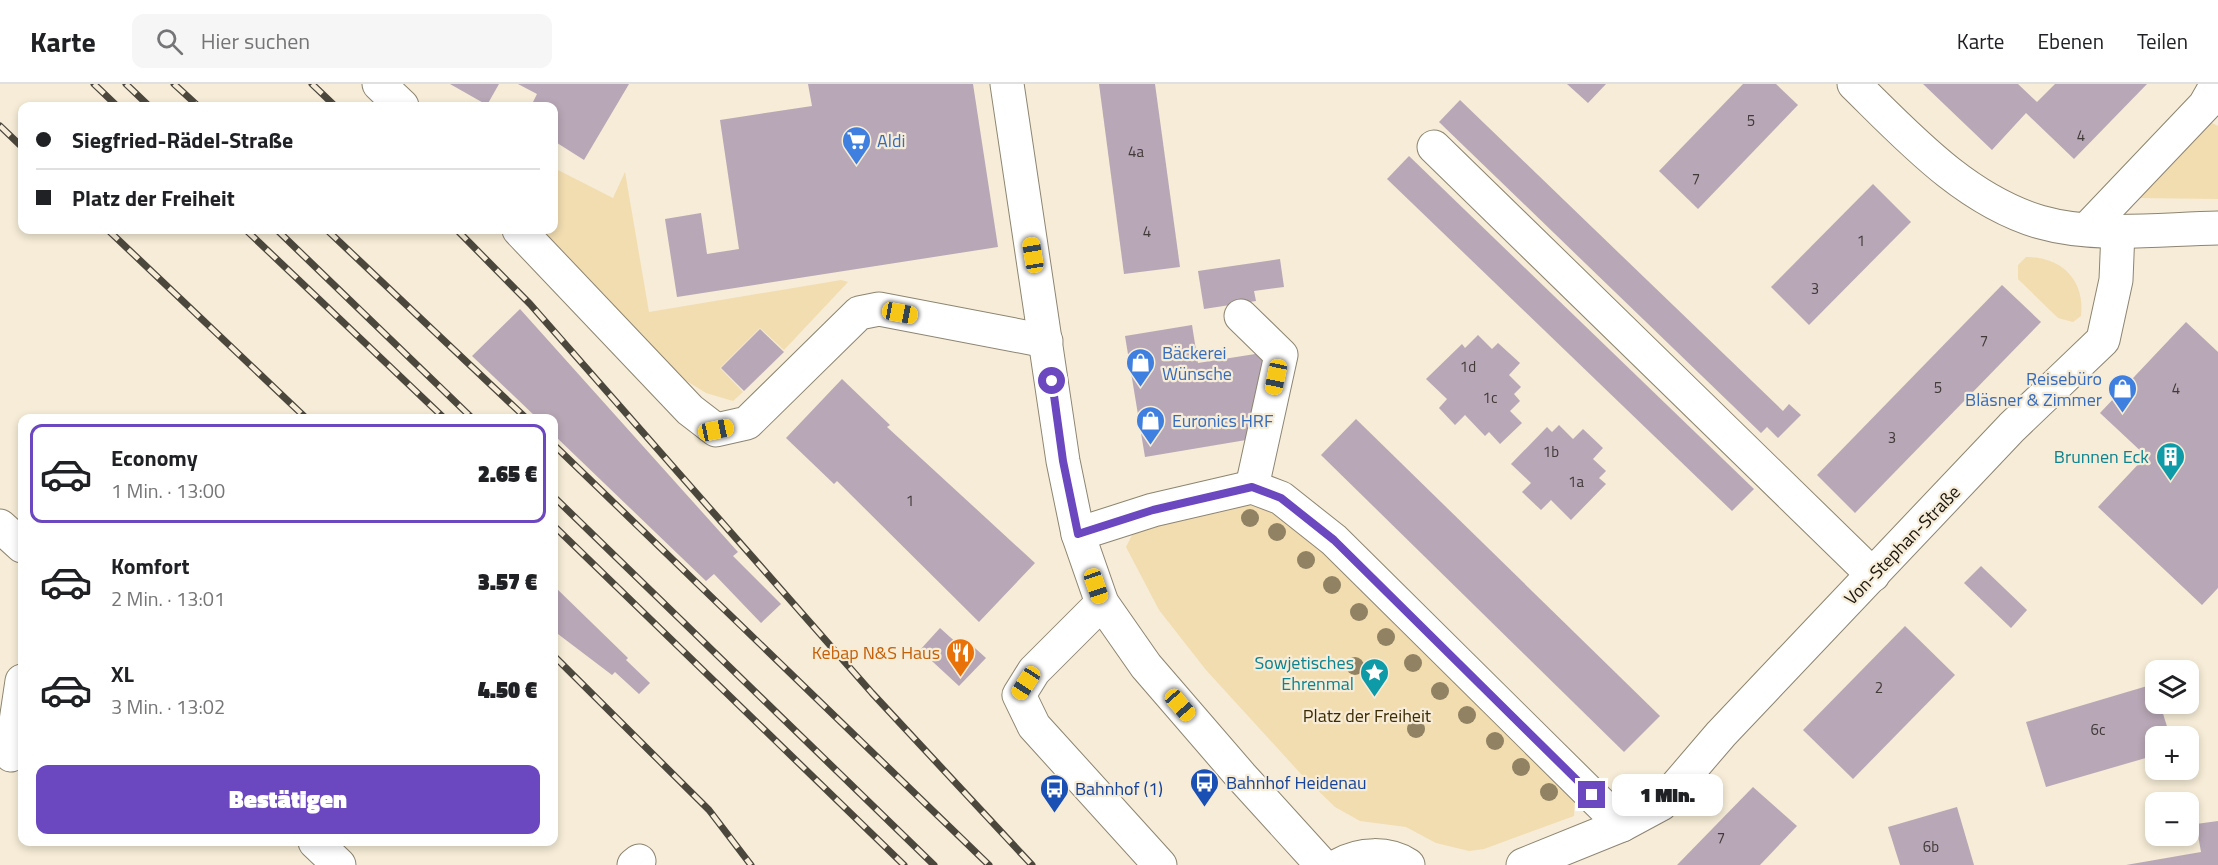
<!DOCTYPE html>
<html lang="de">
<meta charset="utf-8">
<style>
:root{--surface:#fff;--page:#f6f6f6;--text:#202124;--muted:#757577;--line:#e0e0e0;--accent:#6b47c0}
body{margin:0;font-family:"Titillium Web",sans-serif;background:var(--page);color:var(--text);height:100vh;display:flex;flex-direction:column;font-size:22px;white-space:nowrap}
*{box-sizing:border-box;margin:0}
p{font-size:20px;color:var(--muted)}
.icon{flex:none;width:33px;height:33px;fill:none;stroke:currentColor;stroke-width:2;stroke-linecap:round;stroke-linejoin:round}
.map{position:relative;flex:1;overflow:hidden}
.side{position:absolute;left:18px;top:330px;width:540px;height:432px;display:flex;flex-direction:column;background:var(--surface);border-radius:12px;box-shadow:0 3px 9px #0003}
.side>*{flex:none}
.banner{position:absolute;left:18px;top:18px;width:540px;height:132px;border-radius:12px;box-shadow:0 3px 9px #0003;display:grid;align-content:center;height:132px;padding:0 18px;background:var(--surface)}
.buttons{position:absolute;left:2145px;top:576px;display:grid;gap:12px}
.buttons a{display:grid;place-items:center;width:54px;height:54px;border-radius:12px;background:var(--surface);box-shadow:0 3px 9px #0003;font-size:30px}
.end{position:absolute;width:27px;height:27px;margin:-14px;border:8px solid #6b47c0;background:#fff;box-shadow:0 0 0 3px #fff}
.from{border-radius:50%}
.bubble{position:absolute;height:42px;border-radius:12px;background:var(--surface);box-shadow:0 3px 9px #0003;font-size:20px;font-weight:800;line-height:42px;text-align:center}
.car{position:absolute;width:18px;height:36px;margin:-18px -9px;border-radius:8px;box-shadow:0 0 4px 2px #0007;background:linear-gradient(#f5c518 24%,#345 0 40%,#f5c518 0 76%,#345 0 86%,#f5c518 0)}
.banner b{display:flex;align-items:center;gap:21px;height:57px;font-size:22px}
.banner b+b{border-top:2px solid var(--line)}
.banner i{width:15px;height:15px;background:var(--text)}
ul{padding:10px 0 0;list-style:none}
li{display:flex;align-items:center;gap:18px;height:99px;margin:0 12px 9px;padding:0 6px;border:3px solid transparent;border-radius:12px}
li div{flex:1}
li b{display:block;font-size:22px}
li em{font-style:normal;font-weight:800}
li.active{border-color:var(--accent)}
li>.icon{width:54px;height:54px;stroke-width:1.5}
.cta{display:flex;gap:12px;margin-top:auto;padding:12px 18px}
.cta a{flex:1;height:69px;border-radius:12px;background:var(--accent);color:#fff;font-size:24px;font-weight:800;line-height:69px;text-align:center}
header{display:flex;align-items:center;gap:36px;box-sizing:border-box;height:84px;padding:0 30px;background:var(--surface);border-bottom:2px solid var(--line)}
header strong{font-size:28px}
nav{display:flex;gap:33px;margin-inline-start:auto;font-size:21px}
.search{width:420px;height:54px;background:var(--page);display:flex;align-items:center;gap:15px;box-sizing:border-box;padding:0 21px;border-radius:12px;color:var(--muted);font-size:22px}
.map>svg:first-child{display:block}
</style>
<header>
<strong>Karte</strong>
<div class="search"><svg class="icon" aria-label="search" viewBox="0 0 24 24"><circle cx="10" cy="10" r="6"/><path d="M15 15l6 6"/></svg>Hier suchen</div>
<nav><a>Karte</a><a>Ebenen</a><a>Teilen</a></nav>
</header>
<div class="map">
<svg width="2218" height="781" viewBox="0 0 2218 781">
<rect width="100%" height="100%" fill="#f6ecd7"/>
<g fill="#f2ddb1">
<polygon points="2210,38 2218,42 2218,115 2138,114"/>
<polygon points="554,84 613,114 625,88 649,228 841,196 848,198 784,266 760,244 720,284 743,308 733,317 706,309 677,291 537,146 554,146"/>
<path d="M2026,173C2062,173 2085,196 2081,232L2073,238L2058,234L2018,195V181Z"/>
<polygon points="1249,416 1284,426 1575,711 1574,732 1484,765 1469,767 1436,759 1406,743 1360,737 1335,723 1301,690 1206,586 1159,526 1126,463 1136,443"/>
</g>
<g fill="#b8a7b6">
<polygon points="450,0 499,0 487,21"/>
<polygon points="518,0 629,0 584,76 554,57 554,22 531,22 537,10"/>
<polygon points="808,0 973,0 998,163 677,213 665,135 701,129 707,170 739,165 720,36 812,22"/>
<polygon points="1099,0 1155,0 1180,183 1124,190"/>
<polygon points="1567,0 1606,0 1588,19"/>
<polygon points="1743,0 1776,0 1798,21 1698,125 1659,87"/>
<polygon points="1923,0 2018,0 2037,18 2055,0 2147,0 2074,75 2026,29 1992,66"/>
<polygon points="1460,16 1783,327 1789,320 1801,331 1778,354 1767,343 1761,349 1439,38"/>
<polygon points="1409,72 1754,405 1732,427 1387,95"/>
<polygon points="1873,100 1911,138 1809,241 1771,203"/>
<polygon points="1280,175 1284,203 1254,207 1256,217 1204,225 1198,187"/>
<polygon points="2002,201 2041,238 1855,429 1817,391"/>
<polygon points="520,225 738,468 733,472 781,520 761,539 714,490 706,497 554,351 554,334 537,334 472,272"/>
<polygon points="2186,238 2218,268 2218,504 2202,521 2098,423 2146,372 2100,329"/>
<polygon points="1192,241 1198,279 1268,268 1252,355 1145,373 1125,252"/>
<polygon points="760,245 784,268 744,307 721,284"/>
<polygon points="1478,251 1492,265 1498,259 1520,279 1509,291 1521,303 1514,310 1520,317 1510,327 1522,339 1500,360 1489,348 1485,352 1465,331 1455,341 1439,324 1447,315 1426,295 1462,260 1465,264"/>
<polygon points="842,295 890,341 887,343 1035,479 979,538 837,397 834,400 786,354"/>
<polygon points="1356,335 1660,632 1624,668 1321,371"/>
<polygon points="1559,341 1573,355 1583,345 1603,364 1593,375 1606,387 1599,394 1606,400 1571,436 1551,416 1541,426 1522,408 1531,399 1511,380 1547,343 1552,348"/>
<polygon points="1981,482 2027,526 2011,544 1964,499"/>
<polygon points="554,502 628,574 626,576 650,599 639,610 615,588 612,591 554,547"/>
<polygon points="1905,542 1955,591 1853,695 1803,646"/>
<polygon points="940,544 960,562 966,556 986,574 959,602 920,566"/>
<polygon points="2154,600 2156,620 2160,620 2170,652 2156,652 2156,671 2046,703 2026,638"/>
<polygon points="1753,703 1797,742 1760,781 1677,781"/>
<polygon points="1957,723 1974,781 1900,781 1888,743"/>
<polygon points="2218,737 2218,781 2126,781 2201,768 2196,740"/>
</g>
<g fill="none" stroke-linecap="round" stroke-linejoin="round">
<defs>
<g id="minor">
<polyline points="379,0 402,22"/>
<polyline points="1007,0 1063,377 1078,450 1102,519 1146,582 1241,692 1322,781"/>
<path d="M1854,0C1908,53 1965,116 2040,138C2096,154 2160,145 2218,144"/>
<polyline points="1434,63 1873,491"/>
<polyline points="2087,145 2205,21 2217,0"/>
<polyline points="519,146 690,326 716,346 747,339 859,229 879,225 1046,257"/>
<polyline points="1241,232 1281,271 1252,403"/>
<polyline points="0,442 22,462"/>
<polyline points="1078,450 1153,426 1252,403 1281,414 1334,456 1622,741"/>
<polyline points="1102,519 1034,587 1019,611 1034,642 1160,781"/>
<polyline points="11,671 22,597"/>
<polyline points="315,758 339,781"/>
<polyline points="634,781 639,777"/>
<path d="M1339,781C1360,769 1388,768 1408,781"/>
<polyline points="1523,781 1622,741 1661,720 1721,650 2012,343 2103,256 2116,196 2118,147"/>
</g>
</defs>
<use href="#minor" stroke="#8d8471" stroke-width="35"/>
<use href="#minor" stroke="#fff" stroke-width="33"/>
<defs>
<g id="rail">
<polyline points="94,0 117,22"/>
<polyline points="126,0 149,22"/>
<polyline points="174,0 198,22"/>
<polyline points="312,0 335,22"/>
<polyline points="0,42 22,63"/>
<polyline points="108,146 306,334"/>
<polyline points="246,146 444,334"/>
<polyline points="277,146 472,334"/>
<polyline points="327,146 526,334"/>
<polyline points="457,146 530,220 872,609 1032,781"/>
<polyline points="554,361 989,781"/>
<polyline points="554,413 934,781"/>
<polyline points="554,442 904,781"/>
<polyline points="554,572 709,726 751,781"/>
</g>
</defs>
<use href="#rail" stroke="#4c473d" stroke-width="7"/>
<use href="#rail" stroke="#f6ecd7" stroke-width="4.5" stroke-dasharray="14" stroke-linecap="butt"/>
</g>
<g fill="#908262">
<circle cx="1250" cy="434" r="9"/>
<circle cx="1277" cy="448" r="9"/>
<circle cx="1306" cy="476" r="9"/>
<circle cx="1332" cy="501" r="9"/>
<circle cx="1359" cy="528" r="9"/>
<circle cx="1386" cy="553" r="9"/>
<circle cx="1413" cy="579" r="9"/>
<circle cx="1355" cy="582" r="9"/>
<circle cx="1440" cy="607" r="9"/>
<circle cx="1467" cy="631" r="9"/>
<circle cx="1416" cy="645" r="9"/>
<circle cx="1495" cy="657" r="9"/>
<circle cx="1521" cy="683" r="9"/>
<circle cx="1549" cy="708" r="9"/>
</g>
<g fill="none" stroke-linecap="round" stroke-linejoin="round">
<polyline stroke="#6b47c0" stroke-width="8" points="1052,297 1063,377 1078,450 1153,426 1252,403 1281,414 1334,456 1592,711"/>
</g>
<defs>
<symbol id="supermarket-pin" viewBox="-11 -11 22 30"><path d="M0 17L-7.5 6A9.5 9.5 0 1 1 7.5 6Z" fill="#3f7fe0" stroke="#f6ecd7"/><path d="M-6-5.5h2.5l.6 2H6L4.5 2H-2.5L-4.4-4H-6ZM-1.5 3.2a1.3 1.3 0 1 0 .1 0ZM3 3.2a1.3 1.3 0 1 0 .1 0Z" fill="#fff"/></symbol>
<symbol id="shop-pin" viewBox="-11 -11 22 30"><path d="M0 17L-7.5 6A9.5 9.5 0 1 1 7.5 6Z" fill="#3f7fe0" stroke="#f6ecd7"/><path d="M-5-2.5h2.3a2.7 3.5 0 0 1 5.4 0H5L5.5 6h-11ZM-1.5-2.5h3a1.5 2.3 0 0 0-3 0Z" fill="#fff"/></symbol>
<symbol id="building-pin" viewBox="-11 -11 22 30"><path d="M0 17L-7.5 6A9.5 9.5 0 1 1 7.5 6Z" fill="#0f9aa8" stroke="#f6ecd7"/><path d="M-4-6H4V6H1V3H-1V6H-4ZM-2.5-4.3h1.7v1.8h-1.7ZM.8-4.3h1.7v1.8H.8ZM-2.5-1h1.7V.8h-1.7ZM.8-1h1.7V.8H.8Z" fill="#fff"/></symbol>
<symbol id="restaurant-pin" viewBox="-11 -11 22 30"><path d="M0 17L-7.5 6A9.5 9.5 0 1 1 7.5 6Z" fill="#e8710a" stroke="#f6ecd7"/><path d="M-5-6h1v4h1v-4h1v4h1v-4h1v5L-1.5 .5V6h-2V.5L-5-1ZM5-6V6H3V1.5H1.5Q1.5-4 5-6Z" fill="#fff"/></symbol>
<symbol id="sight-pin" viewBox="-11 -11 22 30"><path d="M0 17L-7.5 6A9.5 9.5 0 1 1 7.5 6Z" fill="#0f9aa8" stroke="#f6ecd7"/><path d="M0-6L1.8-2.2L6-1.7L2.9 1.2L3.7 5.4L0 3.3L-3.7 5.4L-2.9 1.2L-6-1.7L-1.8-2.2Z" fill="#fff"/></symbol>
<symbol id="bus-pin" viewBox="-11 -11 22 30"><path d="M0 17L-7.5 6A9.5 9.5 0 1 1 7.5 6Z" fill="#1a4fb4" stroke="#f6ecd7"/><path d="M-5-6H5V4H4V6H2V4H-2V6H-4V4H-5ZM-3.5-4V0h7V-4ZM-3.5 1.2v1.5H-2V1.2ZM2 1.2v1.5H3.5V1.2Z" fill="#fff"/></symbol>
</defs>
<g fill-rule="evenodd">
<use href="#supermarket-pin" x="840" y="40" width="33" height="45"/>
<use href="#shop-pin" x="1124" y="262" width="33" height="45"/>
<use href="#shop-pin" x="2106" y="288" width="33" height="45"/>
<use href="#shop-pin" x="1134" y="320" width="33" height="45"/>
<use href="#building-pin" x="2154" y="356" width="33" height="45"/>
<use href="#restaurant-pin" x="944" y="552" width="33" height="45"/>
<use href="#sight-pin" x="1358" y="572" width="33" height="45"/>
<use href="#bus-pin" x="1188" y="682" width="33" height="45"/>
<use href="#bus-pin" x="1038" y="688" width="33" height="45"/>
</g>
<g text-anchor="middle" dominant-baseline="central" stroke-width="4.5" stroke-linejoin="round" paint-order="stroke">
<g font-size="15" fill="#413a39">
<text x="1751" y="36">5</text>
<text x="2081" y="51">4</text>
<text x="1136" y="67">4a</text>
<text x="1696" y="94">7</text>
<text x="1147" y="147">4</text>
<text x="1861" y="156">1</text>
<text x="1815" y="204">3</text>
<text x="1984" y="256">7</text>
<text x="1468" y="282">1d</text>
<text x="1938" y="303">5</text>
<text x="2176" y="304">4</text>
<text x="1490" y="313">1c</text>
<text x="1892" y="353">3</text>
<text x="1551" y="367">1b</text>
<text x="1576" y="397">1a</text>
<text x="910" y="416">1</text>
<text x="1879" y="603">2</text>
<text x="2098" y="645">6c</text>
<text x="1721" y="753">7</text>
<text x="1931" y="762">6b</text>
</g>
<g font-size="18" fill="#366cbe" stroke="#f6ecd7" text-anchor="start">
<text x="877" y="56">Aldi</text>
<text x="1162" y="268">Bäckerei<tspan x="1162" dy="21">Wünsche</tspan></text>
<text x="2102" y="294" text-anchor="end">Reisebüro<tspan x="2102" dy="21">Bläsner &amp; Zimmer</tspan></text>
<text x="1172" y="336">Euronics HRF</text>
</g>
<g font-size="18" fill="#0d838f" stroke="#f6ecd7" text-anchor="end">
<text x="2149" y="372">Brunnen Eck</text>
<text x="1354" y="578">Sowjetisches<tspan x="1354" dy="21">Ehrenmal</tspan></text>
</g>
<g font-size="18" fill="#19160f" stroke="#f6ecd7">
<text transform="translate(1902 461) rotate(-46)">Von-Stephan-Straße</text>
</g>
<g font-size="18" fill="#c56008" stroke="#f6ecd7" text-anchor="end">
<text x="940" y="568">Kebap N&amp;S Haus</text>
</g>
<g font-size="18" fill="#3d2c02" stroke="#f6ecd7">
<text x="1367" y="631">Platz der Freiheit</text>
</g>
<g font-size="18" fill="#164399" stroke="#f6ecd7" text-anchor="start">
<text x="1226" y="698">Bahnhof Heidenau</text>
<text x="1075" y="704">Bahnhof (1)</text>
</g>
</g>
</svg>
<div class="buttons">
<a><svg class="icon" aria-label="layers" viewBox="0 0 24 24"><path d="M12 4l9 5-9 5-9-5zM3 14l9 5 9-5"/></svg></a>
<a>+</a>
<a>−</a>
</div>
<i class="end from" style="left:1052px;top:297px"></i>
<i class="end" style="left:1592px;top:711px"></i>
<div class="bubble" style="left:1612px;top:690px;width:111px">1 Min.</div>
<i class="car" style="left:1033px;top:171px;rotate:351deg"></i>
<i class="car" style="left:900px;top:229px;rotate:101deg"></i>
<i class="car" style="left:1276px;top:293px;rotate:192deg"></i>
<i class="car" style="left:716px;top:346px;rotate:78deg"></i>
<i class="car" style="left:1096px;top:502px;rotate:161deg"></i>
<i class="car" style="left:1026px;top:599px;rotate:213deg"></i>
<i class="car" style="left:1180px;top:621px;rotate:139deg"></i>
<div class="banner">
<b><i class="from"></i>Siegfried-Rädel-Straße</b>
<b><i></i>Platz der Freiheit</b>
</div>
<section class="side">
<ul>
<li class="active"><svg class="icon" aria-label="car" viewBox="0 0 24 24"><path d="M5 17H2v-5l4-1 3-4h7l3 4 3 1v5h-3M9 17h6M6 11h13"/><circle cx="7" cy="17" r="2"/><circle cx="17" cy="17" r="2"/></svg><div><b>Economy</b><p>1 Min. · 13:00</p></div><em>2.65 €</em></li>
<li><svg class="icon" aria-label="car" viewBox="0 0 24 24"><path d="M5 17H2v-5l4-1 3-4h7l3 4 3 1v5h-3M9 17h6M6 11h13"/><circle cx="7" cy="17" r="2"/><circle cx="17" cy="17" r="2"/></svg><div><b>Komfort</b><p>2 Min. · 13:01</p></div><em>3.57 €</em></li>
<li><svg class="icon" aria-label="car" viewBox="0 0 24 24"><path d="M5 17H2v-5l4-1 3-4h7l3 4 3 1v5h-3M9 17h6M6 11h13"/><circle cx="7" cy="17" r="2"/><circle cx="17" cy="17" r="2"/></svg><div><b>XL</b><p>3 Min. · 13:02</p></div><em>4.50 €</em></li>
</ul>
<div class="cta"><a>Bestätigen</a></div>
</section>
</div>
